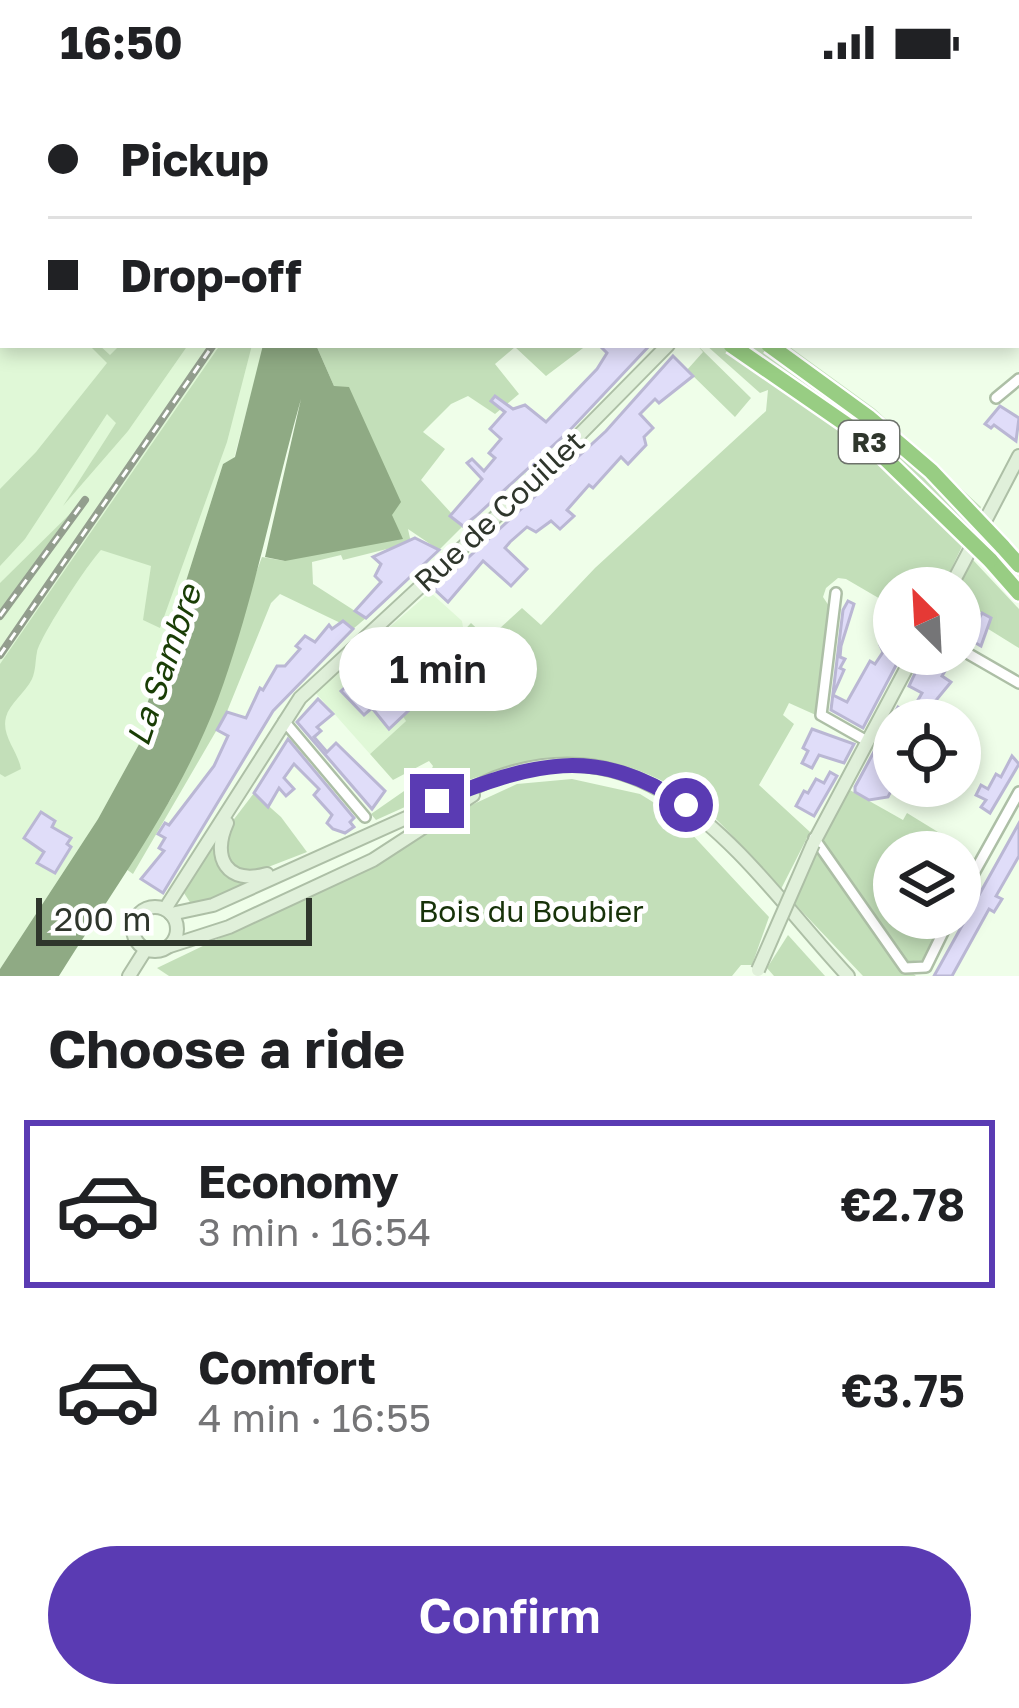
<!DOCTYPE html>
<meta charset="utf-8">
<style>
:root{--surface:#fff;--page:#f2f2f2;--text:#202124;--muted:#757577;--line:#e0e0e0;--accent:#5a3bb3}
body{margin:0;font-family:"Golos Text",sans-serif;background:var(--page);color:var(--text);height:100vh;display:flex;flex-direction:column;font-size:45px;white-space:nowrap}
*{box-sizing:border-box;margin:0}
p{font-size:39px;color:var(--muted)}
.icon{flex:none;width:66px;height:66px;fill:none;stroke:currentColor;stroke-width:2;stroke-linecap:round;stroke-linejoin:round}
.map{position:relative;height:892px;overflow:hidden}
.sheet{display:flex;flex-direction:column;background:var(--surface);flex:1}
.sheet>*{flex:none}
.guide{position:absolute;left:0px;top:0px;width:1020px;height:264px;box-shadow:0 6px 18px #0003;display:grid;align-content:center;height:264px;padding:0 48px;background:var(--surface)}
.needle{width:78px;rotate:336deg}
.controls{position:absolute;left:873px;top:483px;display:grid;gap:24px}
.controls a{display:grid;place-items:center;width:108px;height:108px;border-radius:50%;background:var(--surface);box-shadow:0 6px 18px #0003;font-size:60px}
.scale{position:absolute;left:36px;bottom:30px;width:276px;box-sizing:border-box;padding-left:12px;border:6px solid #2f362c;border-top:0;font-size:33px;line-height:42px;white-space:nowrap;color:#2f362c;-webkit-text-stroke:9px #fff;paint-order:stroke}
.end{position:absolute;width:54px;height:54px;margin:-27px;border:15px solid #5a3bb3;background:#fff;box-shadow:0 0 0 6px #fff}
.from{border-radius:50%}
.bubble{position:absolute;height:84px;border-radius:42px;background:var(--surface);box-shadow:0 6px 18px #0003;font-size:39px;font-weight:600;line-height:84px;text-align:center}
.guide b{display:flex;align-items:center;gap:42px;height:114px;font-size:45px}
.guide b+b{border-top:3px solid var(--line)}
.guide i{width:30px;height:30px;background:var(--text)}
ul{padding:0;list-style:none}
li{display:flex;align-items:center;gap:36px;height:168px;margin:0 24px 18px;padding:0 24px;border:6px solid transparent;border-radius:0px}
li div{flex:1}
li b{display:block;font-size:45px}
li em{font-style:normal;font-weight:600}
li.active{border-color:var(--accent)}
li>.icon{width:108px;height:108px;stroke-width:1.5}
h2{padding:0 48px;font-size:54px;line-height:144px}
.action{display:flex;gap:24px;margin-top:auto;padding:24px 48px}
.action a{flex:1;height:138px;border-radius:72px;background:var(--accent);color:#fff;font-size:48px;font-weight:600;line-height:138px;text-align:center}
.status{display:flex;justify-content:space-between;align-items:center;height:84px;padding:0 60px;background:var(--surface);direction:ltr}
.status svg{height:33px;fill:currentColor}
.map>svg:first-child{display:block}
</style>
<div class="status"><b>16:50</b><svg viewBox="0 0 49 12"><path d="M0 12V9h3v3zM5 12V6h3v6zM10 12V3h3v9zM15 12V0h3v12zM26 1h20v11H26zM47 4h2v5h-2z"/></svg></div>
<div class="map">
<svg width="1019" height="892" viewBox="0 0 1019 892">
<rect width="100%" height="100%" fill="#effee9"/>
<g fill="#e0f8d7">
<polygon points="0,0 254,3 3,3 3,261 264,261 234,374 223,380 144,630 149,642 98,735 0,885"/>
<polygon points="430,508 462,537 463,543 424,580 426,586 404,610 411,618 406,637 370,670 315,608"/>
</g>
<g fill="#c3dfb9">
<polygon points="89,261 99,261 110,271 120,261 188,261 128,347 63,422 116,339 107,330 25,455 0,482 0,405 36,368 107,279"/>
<path d="M220,261H252L227,358L160,544L143,536L151,482L101,466C89,478 41,551 37,568C35,578 36,585 32,595C26,608 9,620 6,633C1,652 18,667 21,685L5,693L0,690V580Z"/>
<polygon points="316,261 587,261 546,292 515,263 495,280 519,310 495,330 468,312 451,320 423,348 445,365 421,396 463,442 439,466 408,445 411,459 343,476 341,471 312,478 313,500 366,534 353,545 280,510 271,519 226,630 133,790 126,785 172,713 262,473 285,477 334,302"/>
<polygon points="697,261 751,314 735,333 687,286 703,268"/>
<path d="M706,261H787L875,325L981,423L942,504H894V523L846,495L838,494L826,504L823,513L831,525L818,632L789,619L783,631L794,640L759,701L810,748L781,805C752,775 723,736 689,713C577,637 484,688 376,736L371,730L430,689L433,682L429,677L393,696L370,670L406,637L400,628L411,618L403,611L471,539L488,555L522,524L541,541L595,484L766,327L768,306L760,309Z"/>
<polygon points="81,419 0,528 0,499"/>
<polygon points="973,476 1019,525 1019,564 985,543 991,534 960,516 960,504 956,504"/>
<polygon points="572,695 640,710 674,731 769,833 752,881 741,881 732,892 169,892 157,884 353,790 452,730 517,700"/>
<polygon points="848,705 903,736 907,729 969,767 976,777 960,806 960,768 894,768 894,834 945,834 923,876 905,878 820,759"/>
<polygon points="254,709 281,733 307,768 253,789 231,785 226,778 228,743"/>
<polygon points="215,760 221,787 246,802 193,823 184,809"/>
<polygon points="816,765 893,874 916,892 863,892 795,820"/>
<polygon points="788,851 825,892 774,892 767,884"/>
</g>
<path fill="#8faa84" d="M263,261H316L334,302L349,303L401,418L392,431L403,455L285,477L265,473L301,315C273,414 254,517 218,615C181,714 115,803 59,892H0V885L98,735L149,642L144,630L223,380L235,373Z"/>
<g fill="#e0ddf9" stroke="#bab7d4" stroke-width="3">
<polygon points="599,261 650,261 570,346 476,432 463,442 450,432 482,395 467,379 472,375 484,387 495,374 489,369 501,355 490,345 505,328 491,317 495,312 513,325 525,321 546,338 597,285 607,269"/>
<polygon points="673,272 693,292 659,319 655,315 640,330 653,344 644,353 646,361 628,380 621,373 593,404 589,401 567,426 574,432 560,445 551,437 536,448 527,443 510,458 505,464 527,485 511,502 483,477 448,518 434,505 606,347"/>
<polygon points="1000,322 1019,334 1016,357 994,341 991,344 985,340"/>
<polygon points="415,454 439,466 366,534 355,527 381,498 375,492 381,480 373,473"/>
<polygon points="960,516 969,522 962,534 975,542 982,529 991,534 981,562 960,550"/>
<polygon points="848,517 854,520 841,562 840,573 845,575 840,584 844,586 833,611 847,618 870,577 875,580 883,568 880,561 894,538 894,570 902,570 863,644 831,626 843,526"/>
<polygon points="343,537 353,545 273,627 163,809 141,795 164,767 159,764 165,754 158,750 165,739 169,741 214,682 228,652 217,646 227,628 246,634 260,604 263,606 277,582 285,582 300,565 296,562 305,552 315,558 329,541 332,545"/>
<polygon points="381,570 404,594 391,606 408,627 389,645 372,624 364,631 341,607 354,595 355,587 363,587"/>
<polygon points="924,570 938,570 950,579 942,592 951,598 928,626 946,636 894,636 894,701 888,713 869,716 855,708 855,703 898,623 910,630 922,609 909,602"/>
<polygon points="318,615 333,630 317,643 321,647 314,653 327,668 336,659 385,707 372,725 297,638"/>
<polygon points="812,645 854,660 844,679 819,671 812,684 802,679 808,667 803,664"/>
<polygon points="288,655 354,734 350,738 354,743 345,749 333,745 327,739 332,731 314,711 319,705 294,680 284,694 294,705 286,712 279,704 268,723 254,709"/>
<polygon points="1012,672 1019,680 990,729 981,723 986,716 976,711 981,701 988,705 996,690 1001,693"/>
<polygon points="830,688 837,692 814,732 796,722 804,707 808,709 816,695 824,699"/>
<polygon points="41,728 55,737 52,743 71,754 67,760 71,763 55,789 37,779 44,768 24,754"/>
<polygon points="1019,739 1019,772 996,812 1002,815 994,828 989,825 952,892 934,892"/>
</g>
<g fill="none" stroke-linecap="round" stroke-linejoin="round">
<defs>
<g id="street">
<polyline points="205,0 209,3"/>
<polyline points="987,0 989,3"/>
<polyline points="786,3 789,0"/>
<polyline points="1017,24 1019,25"/>
<polyline points="0,231 3,227"/>
<polyline points="996,314 1019,295"/>
<polyline points="836,509 821,631 867,657"/>
<polyline points="960,565 1019,599"/>
<polyline points="284,637 365,733"/>
<polyline points="814,754 905,884 926,883 950,834"/>
<polyline points="960,814 1019,708"/>
</g>
<g id="secondary">
<polyline points="896,3 899,0"/>
<polyline points="950,504 1019,372"/>
<path d="M227,739C211,774 227,801 267,790"/>
<polyline points="813,760 914,570"/>
<circle cx="155" cy="845" r="22"/>
<polyline points="165,825 300,614 528,403 668,261"/>
<path d="M171,830L213,821L495,694C662,634 751,788 848,892"/>
<polyline points="170,862 229,843 373,776 473,711"/>
<polyline points="129,892 146,865"/>
</g>
<g id="highway">
<polyline points="273,0 278,3"/>
<polyline points="313,0 318,3"/>
<polyline points="1002,462 1019,481"/>
<polyline points="990,476 1019,509"/>
</g>
</defs>
<use href="#street" stroke="#adbfa6" stroke-width="14"/>
<use href="#secondary" stroke="#adbfa6" stroke-width="16"/>
<use href="#highway" stroke="#fff" stroke-width="20"/>
<use href="#street" stroke="#fff" stroke-width="9"/>
<use href="#secondary" stroke="#e0f0da" stroke-width="12"/>
<use href="#highway" stroke="#98cd83" stroke-width="15"/>
<defs>
<g id="rail">
<polyline points="367,3 369,0"/>
<polyline points="389,3 391,0"/>
<polyline points="0,532 85,416"/>
<polyline points="0,571 213,261"/>
</g>
</defs>
<use href="#rail" stroke="#939e8e" stroke-width="8"/>
<use href="#rail" stroke="#fff" stroke-width="3" stroke-dasharray="9" stroke-linecap="butt"/>
<defs>
<polyline id="secondary-bridge" points="758,886 813,760"/>
<g id="highway-bridge">
<polyline points="731,261 860,350 990,476"/>
<polyline points="769,261 868,333 931,387 1002,462"/>
</g>
</defs>
<use href="#secondary-bridge" stroke="#adbfa6" stroke-width="16" stroke-linecap="butt"/>
<use href="#highway-bridge" stroke="#fff" stroke-width="20" stroke-linecap="butt"/>
<use href="#secondary-bridge" stroke="#e0f0da" stroke-width="12"/>
<use href="#highway-bridge" stroke="#98cd83" stroke-width="15"/>
</g>
<g fill="none" stroke-linecap="round" stroke-linejoin="round">
<path stroke="#5a3bb3" stroke-width="15" d="M437,717C531,680 595,659 686,721"/>
</g>
<g text-anchor="middle" dominant-baseline="central" stroke-width="10" stroke-linejoin="round" paint-order="stroke">
<rect fill="#fff" stroke="#6d726b" stroke-width="3" x="839" y="337" width="60" height="42" rx="9"/>
<g font-size="27" font-weight="bold" fill="#2f362c">
<text x="869" y="358">R3</text>
</g>
<g font-size="30" fill="#2f362c" stroke="#fff">
<text transform="translate(499 427) rotate(-43)">Rue de Couillet</text>
</g>
<g font-size="30" fill="#173209" stroke="#fff">
<text x="531" y="827">Bois du Boubier</text>
</g>
<g font-size="33" font-style="italic" fill="#193d05" stroke="#fff">
<text transform="translate(163 581) rotate(-71)">La Sambre</text>
</g>
</g>
</svg>
<div class="controls">
<a><svg class="needle" viewBox="-14 -14 28 28"><path d="M0-13l5 13h-10z" fill="#e53935"/><path d="M0 13l5-13h-10z" fill="#757577"/></svg></a>
<a><svg class="icon" aria-label="locate" viewBox="0 0 24 24"><circle cx="12" cy="12" r="6"/><path d="M12 2v4M12 18v4M2 12h4M18 12h4"/></svg></a>
<a><svg class="icon" aria-label="layers" viewBox="0 0 24 24"><path d="M12 4l9 5-9 5-9-5zM3 14l9 5 9-5"/></svg></a>
</div>
<div class="scale">200 m</div>
<i class="end from" style="left:686px;top:721px"></i>
<i class="end" style="left:437px;top:717px"></i>
<div class="bubble" style="left:339px;top:543px;width:198px">1 min</div>
<div class="guide">
<b><i class="from"></i>Pickup</b>
<b><i></i>Drop-off</b>
</div>
</div>
<section class="sheet">
<h2>Choose a ride</h2>
<ul>
<li class="active"><svg class="icon" aria-label="car" viewBox="0 0 24 24"><path d="M5 17H2v-5l4-1 3-4h7l3 4 3 1v5h-3M9 17h6M6 11h13"/><circle cx="7" cy="17" r="2"/><circle cx="17" cy="17" r="2"/></svg><div><b>Economy</b><p>3 min · 16:54</p></div><em>€2.78</em></li>
<li><svg class="icon" aria-label="car" viewBox="0 0 24 24"><path d="M5 17H2v-5l4-1 3-4h7l3 4 3 1v5h-3M9 17h6M6 11h13"/><circle cx="7" cy="17" r="2"/><circle cx="17" cy="17" r="2"/></svg><div><b>Comfort</b><p>4 min · 16:55</p></div><em>€3.75</em></li>
</ul>
<div class="action"><a>Confirm</a></div>
</section>
